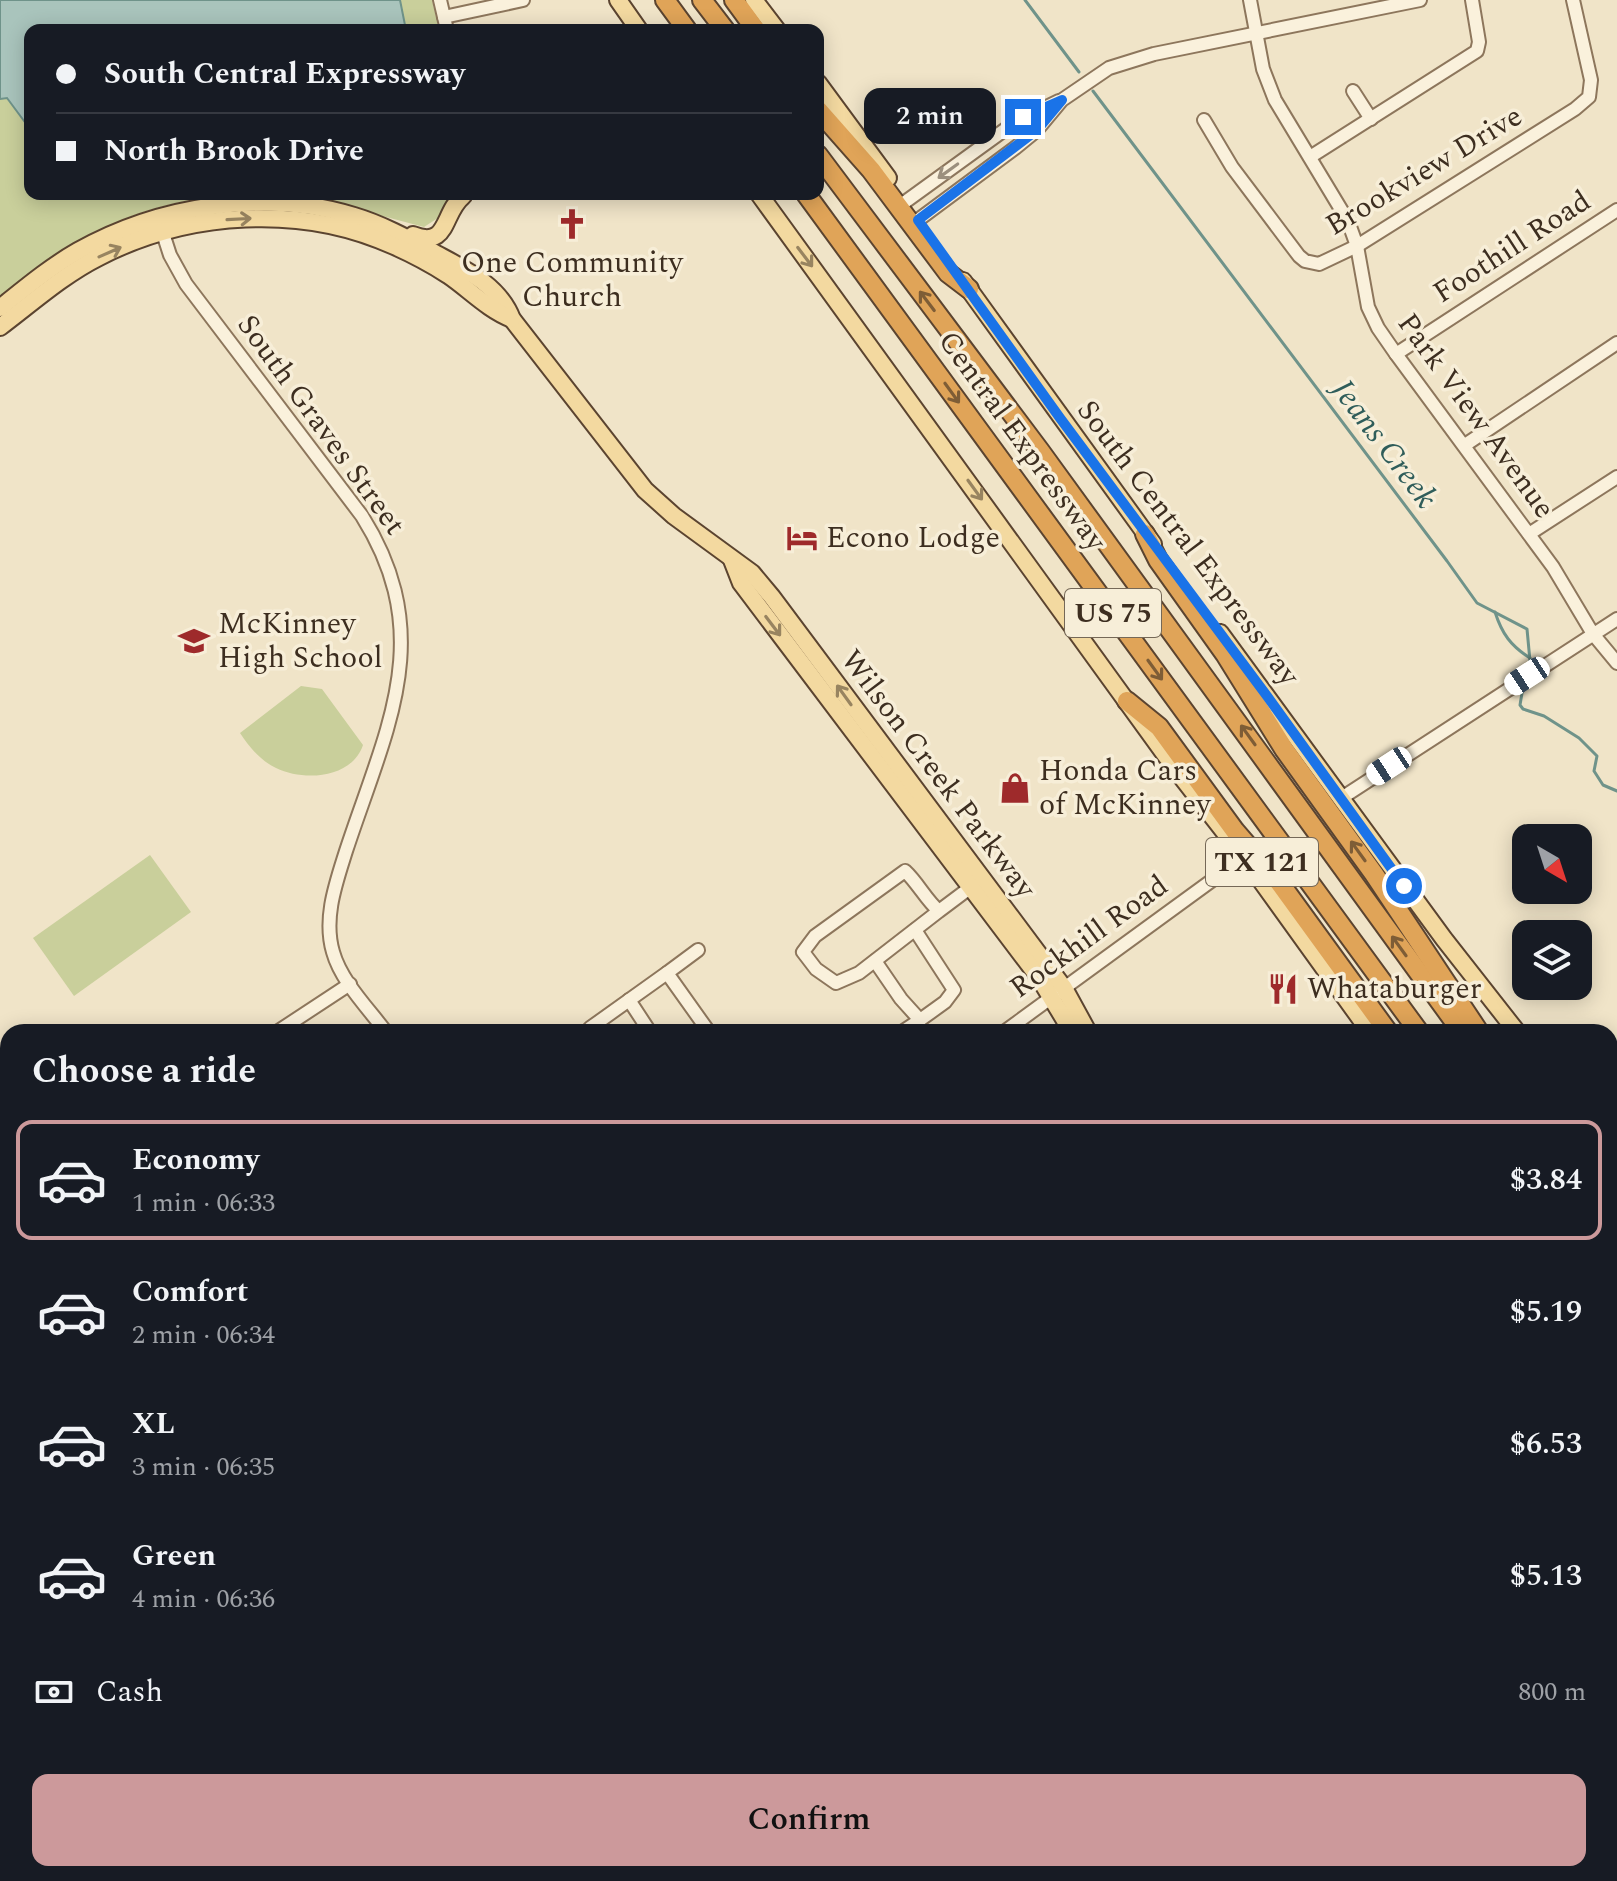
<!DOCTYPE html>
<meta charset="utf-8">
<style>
:root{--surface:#171b24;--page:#242831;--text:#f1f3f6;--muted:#9ea1a6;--line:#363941;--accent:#cc999b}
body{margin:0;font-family:Spectral,serif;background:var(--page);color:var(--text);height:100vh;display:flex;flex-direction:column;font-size:30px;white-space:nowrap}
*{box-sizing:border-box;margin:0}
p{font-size:26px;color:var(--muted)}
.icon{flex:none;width:44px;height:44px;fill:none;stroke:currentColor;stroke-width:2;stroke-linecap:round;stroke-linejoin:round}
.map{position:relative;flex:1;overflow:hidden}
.sheet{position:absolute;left:0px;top:1024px;width:1618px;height:858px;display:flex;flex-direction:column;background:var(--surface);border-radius:24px 24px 0 0;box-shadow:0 4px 20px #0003}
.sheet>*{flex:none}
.hud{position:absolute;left:24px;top:24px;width:800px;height:176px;border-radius:16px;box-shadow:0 4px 20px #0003;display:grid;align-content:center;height:176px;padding:0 32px;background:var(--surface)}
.needle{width:52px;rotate:141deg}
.buttons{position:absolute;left:1512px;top:824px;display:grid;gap:16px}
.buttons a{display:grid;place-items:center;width:80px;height:80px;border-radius:16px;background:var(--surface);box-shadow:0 4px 20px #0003;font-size:40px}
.end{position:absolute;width:36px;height:36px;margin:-18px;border:10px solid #1a73e8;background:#fff;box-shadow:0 0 0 4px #fff}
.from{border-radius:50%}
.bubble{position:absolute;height:56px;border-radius:16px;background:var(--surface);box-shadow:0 4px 20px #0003;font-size:26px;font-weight:600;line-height:56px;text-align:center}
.car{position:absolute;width:24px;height:48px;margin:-24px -12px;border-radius:10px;box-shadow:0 0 6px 2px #0007;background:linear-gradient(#fff 24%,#345 0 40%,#fff 0 76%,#345 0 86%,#fff 0)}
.hud b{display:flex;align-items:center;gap:28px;height:76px;font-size:30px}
.hud b+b{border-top:2px solid var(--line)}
.hud i{width:20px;height:20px;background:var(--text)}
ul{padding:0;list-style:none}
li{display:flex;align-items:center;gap:24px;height:120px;margin:0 16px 12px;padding:0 16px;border:4px solid transparent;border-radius:16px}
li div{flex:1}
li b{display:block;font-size:30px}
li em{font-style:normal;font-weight:600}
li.current{border-color:var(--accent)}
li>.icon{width:72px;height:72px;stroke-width:1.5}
h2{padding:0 32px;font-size:36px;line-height:96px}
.pay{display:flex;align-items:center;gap:20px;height:88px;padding:0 32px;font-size:30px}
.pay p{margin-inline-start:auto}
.cta{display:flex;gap:16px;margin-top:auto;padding:16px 32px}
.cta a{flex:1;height:92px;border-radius:16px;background:var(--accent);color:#111;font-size:32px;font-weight:600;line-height:92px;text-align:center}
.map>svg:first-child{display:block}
</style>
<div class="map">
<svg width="1617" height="1881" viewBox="0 0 1617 1881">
<rect width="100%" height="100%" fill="#f0e4c8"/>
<g fill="#c9cf9b">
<path d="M0,0H432L439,30H30V194H243C136,201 83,233 0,297Z"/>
<polygon points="271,194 454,194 441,216 424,227 322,200"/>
<path d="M301,686L322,689L363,745C352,778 305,782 276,768C261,761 249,747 240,733Z"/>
<polygon points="150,855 191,912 74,996 33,938"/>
</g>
<polygon fill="#a9c4bc" stroke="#6f938a" stroke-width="2" points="0,0 400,0 406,30 30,30 30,129 7,98 0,99"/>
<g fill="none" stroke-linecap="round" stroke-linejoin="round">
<g stroke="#6f938a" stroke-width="3">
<polyline points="1025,0 1079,72"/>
<polyline points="1093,91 1447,561 1477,603 1527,629 1530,661 1527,672"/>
<path d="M1495,612C1502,634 1511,646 1530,658"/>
<polyline points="1523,687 1520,705 1523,709 1544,716 1579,738 1597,756 1594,771 1603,785 1617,791"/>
</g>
<defs>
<g id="minor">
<polyline points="440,0 447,30"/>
<polyline points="1250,0 1263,69 1275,100 1348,221 1357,246 1368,307 1378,328 1396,354 1553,567 1593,634 1617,663"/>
<polyline points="444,17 523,0"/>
<polyline points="1353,91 1371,119"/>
<polyline points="1204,120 1232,167 1299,256 1305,261 1319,264 1357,246 1575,109 1589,97 1591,80 1573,0"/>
<polyline points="1310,157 1477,51 1479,42 1472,0"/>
<polyline points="905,202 1014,123 1059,101"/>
<polyline points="918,220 1015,148 1037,130 1062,100 1109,68 1154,54 1420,0"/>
<path d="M160,224L170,255L186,284L362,516C438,637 386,729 346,851C336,883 323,918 333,952C341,981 368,1008 386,1032"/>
<polyline points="1396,354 1617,210"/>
<polyline points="1465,445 1617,343"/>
<polyline points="1529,534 1617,477"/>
<polyline points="1340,799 1617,619"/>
<path d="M939,911L859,973L836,983L816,969L803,952L815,936L905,871C918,883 926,900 939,911L971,887"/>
<polyline points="698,950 667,973 709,1032"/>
<polyline points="875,961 901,999 920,1020 945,1002 954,990 915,930"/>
<polyline points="629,1000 650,1032"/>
<polyline points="590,1028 667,973"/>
<polyline points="277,1032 350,984"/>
<polyline points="902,1032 920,1020"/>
<polyline points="1004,1032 1244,857"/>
<polyline points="0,1113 8,1124"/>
<polyline points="0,1271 8,1265"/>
<polyline points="0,1471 8,1467"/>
<polyline points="0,1594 8,1594"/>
<polyline points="1610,1736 1617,1746"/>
<polyline points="0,1758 8,1769"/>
<polyline points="0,1799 8,1793"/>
<polyline points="212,1874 218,1881"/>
<polyline points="334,1874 339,1881"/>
<polyline points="450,1874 455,1881"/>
<polyline points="567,1874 572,1881"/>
<polyline points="1237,1874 1242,1881"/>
<polyline points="1388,1874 1393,1881"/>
<polyline points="198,1881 207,1874"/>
<polyline points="404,1881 413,1874"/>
<polyline points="1153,1881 1162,1874"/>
</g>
<g id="major">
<polyline points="618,0 639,30"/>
<polyline points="754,0 777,30"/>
<polyline points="818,83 888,178"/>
<polyline points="759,194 1177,771 1244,857 1370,1032"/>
<path d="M413,235C449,249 442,213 463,196"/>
<polyline points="963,281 1153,544"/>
<path d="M0,308C25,288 50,267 78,251C158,206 265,188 354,216C381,224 407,238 431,251C462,268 499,284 512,319L645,490L674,516L752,573L772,597L1064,988L1088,1032"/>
<path d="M0,327C32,303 63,275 99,257C188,211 302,204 394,246C412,254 431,264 448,275C470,290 487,309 512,319"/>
<polyline points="732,560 741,583 1040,979 1072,1032"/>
<polyline points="1220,633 1444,939 1517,1032"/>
<polyline points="1610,1149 1617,1158"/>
<polyline points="1610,1323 1617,1317"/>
<polyline points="1610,1348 1617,1343"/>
<polyline points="1610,1369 1617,1378"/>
<polyline points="676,1881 685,1874"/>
<polyline points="837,1881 848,1874"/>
</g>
<g id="highway">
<polyline points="665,0 687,30"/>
<polyline points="702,0 725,30"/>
<polyline points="734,0 756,30"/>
<polyline points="818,110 871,170 948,273 969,289"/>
<polyline points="818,155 1040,451 1462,1032"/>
<polyline points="806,194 1419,1032"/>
<polyline points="1145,534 1158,560 1225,654 1284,749 1374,874 1479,1032"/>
<polyline points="1127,701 1159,727 1235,831 1279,882 1388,1032"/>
<polyline points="1610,1232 1617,1241"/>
</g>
</defs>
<use href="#minor" stroke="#8d765c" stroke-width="16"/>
<use href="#major" stroke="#5b4430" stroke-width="20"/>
<use href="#highway" stroke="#5b4430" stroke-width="22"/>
<use href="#minor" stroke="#faf1dc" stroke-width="12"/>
<use href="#major" stroke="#f3d9a0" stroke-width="16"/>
<use href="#highway" stroke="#e0a458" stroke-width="18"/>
<defs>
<polyline id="highway-bridge" points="1610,1294 1617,1303"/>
</defs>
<use href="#highway-bridge" stroke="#5b4430" stroke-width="22" stroke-linecap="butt"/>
<use href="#highway-bridge" stroke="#e0a458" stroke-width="18"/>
</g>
<defs><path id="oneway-shaft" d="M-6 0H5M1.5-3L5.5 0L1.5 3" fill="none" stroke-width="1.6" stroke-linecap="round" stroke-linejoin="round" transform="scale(2)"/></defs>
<use stroke="#9c907e" href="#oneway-shaft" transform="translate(948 171) rotate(144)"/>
<g stroke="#988460">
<use href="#oneway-shaft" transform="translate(239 219) rotate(-3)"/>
<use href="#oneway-shaft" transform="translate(110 252) rotate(-24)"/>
<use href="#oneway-shaft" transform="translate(805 257) rotate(53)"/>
<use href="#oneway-shaft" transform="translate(975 490) rotate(54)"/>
<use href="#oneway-shaft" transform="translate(773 626) rotate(53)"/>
<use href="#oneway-shaft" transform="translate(844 695) rotate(-126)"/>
</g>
<g stroke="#7e5d36">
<use href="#oneway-shaft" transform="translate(927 301) rotate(-127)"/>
<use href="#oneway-shaft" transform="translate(952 393) rotate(54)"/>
<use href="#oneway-shaft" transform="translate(1155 670) rotate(54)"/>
<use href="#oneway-shaft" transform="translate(1248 735) rotate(-126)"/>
<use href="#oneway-shaft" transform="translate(1358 851) rotate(-126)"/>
<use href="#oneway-shaft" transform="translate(1399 946) rotate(-126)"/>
</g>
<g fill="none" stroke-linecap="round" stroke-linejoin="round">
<polyline stroke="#1a73e8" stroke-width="10" points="1023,117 1062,100 1037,130 918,220 1060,418 1267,696 1404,886"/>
</g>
<defs>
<symbol id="church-bare" viewBox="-9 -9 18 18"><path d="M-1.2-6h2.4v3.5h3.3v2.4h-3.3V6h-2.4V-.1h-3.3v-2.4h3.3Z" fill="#9e2a2b" stroke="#f7eed8" stroke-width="2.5" paint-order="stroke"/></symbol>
<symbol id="hotel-bare" viewBox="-9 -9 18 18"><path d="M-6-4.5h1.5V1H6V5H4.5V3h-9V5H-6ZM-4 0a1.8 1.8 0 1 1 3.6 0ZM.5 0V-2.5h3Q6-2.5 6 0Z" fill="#9e2a2b" stroke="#f7eed8" stroke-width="2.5" paint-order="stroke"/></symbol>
<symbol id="school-bare" viewBox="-9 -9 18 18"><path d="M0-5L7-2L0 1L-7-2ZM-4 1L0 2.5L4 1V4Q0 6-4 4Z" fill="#9e2a2b" stroke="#f7eed8" stroke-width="2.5" paint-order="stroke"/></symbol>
<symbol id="shop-bare" viewBox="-9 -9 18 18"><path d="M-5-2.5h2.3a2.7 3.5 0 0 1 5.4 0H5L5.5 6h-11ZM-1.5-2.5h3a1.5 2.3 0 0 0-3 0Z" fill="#9e2a2b" stroke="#f7eed8" stroke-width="2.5" paint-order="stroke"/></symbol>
<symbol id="restaurant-bare" viewBox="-9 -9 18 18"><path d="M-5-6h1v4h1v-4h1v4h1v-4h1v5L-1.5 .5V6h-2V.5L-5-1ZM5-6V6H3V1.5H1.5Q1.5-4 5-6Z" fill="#9e2a2b" stroke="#f7eed8" stroke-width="2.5" paint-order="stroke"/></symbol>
</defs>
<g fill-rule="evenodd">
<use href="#church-bare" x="550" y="202" width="44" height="44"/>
<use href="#hotel-bare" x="780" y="516" width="44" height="44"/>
<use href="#school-bare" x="172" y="619" width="44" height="44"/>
<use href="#shop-bare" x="993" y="766" width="44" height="44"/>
<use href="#restaurant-bare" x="1261" y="967" width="44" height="44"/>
</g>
<g text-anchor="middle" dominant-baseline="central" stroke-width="7" stroke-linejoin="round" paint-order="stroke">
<g fill="#f7eed8" stroke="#756857" stroke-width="2">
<rect x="1065" y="589" width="96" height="48" rx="6"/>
<rect x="1206" y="838" width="112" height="48" rx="6"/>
</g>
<g font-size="28" font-weight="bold" fill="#3d2e20">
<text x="1113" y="613">US 75</text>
<text x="1262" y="862">TX 121</text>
</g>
<g font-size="30" fill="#3d2e20" stroke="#f7eed8">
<text transform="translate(1424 171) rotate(-31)">Brookview Drive</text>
<text transform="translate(1512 247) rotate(-33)">Foothill Road</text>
<text transform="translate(1476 416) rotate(54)">Park View Avenue</text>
<text transform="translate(321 425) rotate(54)">South Graves Street</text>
<text transform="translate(1022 441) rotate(54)">Central Expressway</text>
<text transform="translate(1188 543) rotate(53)">South Central Expressway</text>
<text transform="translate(938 774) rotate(53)">Wilson Creek Parkway</text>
<text transform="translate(1089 937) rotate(-36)">Rockhill Road</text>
</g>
<g font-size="30" fill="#3d2e20" stroke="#f7eed8" text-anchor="start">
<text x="572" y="263" text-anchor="middle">One Community<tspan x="572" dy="34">Church</tspan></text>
<text x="826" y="538">Econo Lodge</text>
<text x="218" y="624">McKinney<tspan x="218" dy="34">High School</tspan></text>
<text x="1039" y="771">Honda Cars<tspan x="1039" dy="34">of McKinney</tspan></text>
<text x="1307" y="989">Whataburger</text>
</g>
<g font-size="32" font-style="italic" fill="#2f5d5a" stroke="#f7eed8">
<text transform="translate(1384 444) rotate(53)">Jeans Creek</text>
</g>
</g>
</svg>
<div class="buttons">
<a><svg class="needle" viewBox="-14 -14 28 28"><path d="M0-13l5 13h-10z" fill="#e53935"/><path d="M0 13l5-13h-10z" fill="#9ea1a6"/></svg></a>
<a><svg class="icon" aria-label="layers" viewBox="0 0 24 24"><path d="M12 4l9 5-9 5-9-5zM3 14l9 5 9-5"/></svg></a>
</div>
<i class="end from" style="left:1404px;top:886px"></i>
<i class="end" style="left:1023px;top:117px"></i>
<div class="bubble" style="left:864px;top:88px;width:132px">2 min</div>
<i class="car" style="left:1527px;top:676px;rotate:237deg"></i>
<i class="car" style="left:1389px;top:766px;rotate:237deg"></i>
<div class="hud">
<b><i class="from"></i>South Central Expressway</b>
<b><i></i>North Brook Drive</b>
</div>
<section class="sheet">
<h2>Choose a ride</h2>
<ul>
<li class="current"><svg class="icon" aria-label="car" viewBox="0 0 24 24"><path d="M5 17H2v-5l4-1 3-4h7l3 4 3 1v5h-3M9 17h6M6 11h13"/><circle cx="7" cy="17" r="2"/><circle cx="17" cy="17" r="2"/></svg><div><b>Economy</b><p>1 min · 06:33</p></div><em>$3.84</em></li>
<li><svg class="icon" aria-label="car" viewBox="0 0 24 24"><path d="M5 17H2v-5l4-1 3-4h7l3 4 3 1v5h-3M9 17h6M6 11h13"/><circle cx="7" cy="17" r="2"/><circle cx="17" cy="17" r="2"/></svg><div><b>Comfort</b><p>2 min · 06:34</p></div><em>$5.19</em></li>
<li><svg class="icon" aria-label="car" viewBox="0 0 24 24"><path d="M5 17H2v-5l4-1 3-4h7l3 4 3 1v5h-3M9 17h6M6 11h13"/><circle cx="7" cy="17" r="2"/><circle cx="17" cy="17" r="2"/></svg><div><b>XL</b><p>3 min · 06:35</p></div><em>$6.53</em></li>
<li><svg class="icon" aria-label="car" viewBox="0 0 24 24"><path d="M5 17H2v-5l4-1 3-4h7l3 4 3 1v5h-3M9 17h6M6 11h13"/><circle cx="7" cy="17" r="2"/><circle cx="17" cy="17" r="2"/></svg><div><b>Green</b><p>4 min · 06:36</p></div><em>$5.13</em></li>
</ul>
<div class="pay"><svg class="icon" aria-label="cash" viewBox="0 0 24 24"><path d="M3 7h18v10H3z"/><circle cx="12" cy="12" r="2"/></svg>Cash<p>800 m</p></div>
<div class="cta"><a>Confirm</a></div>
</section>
</div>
